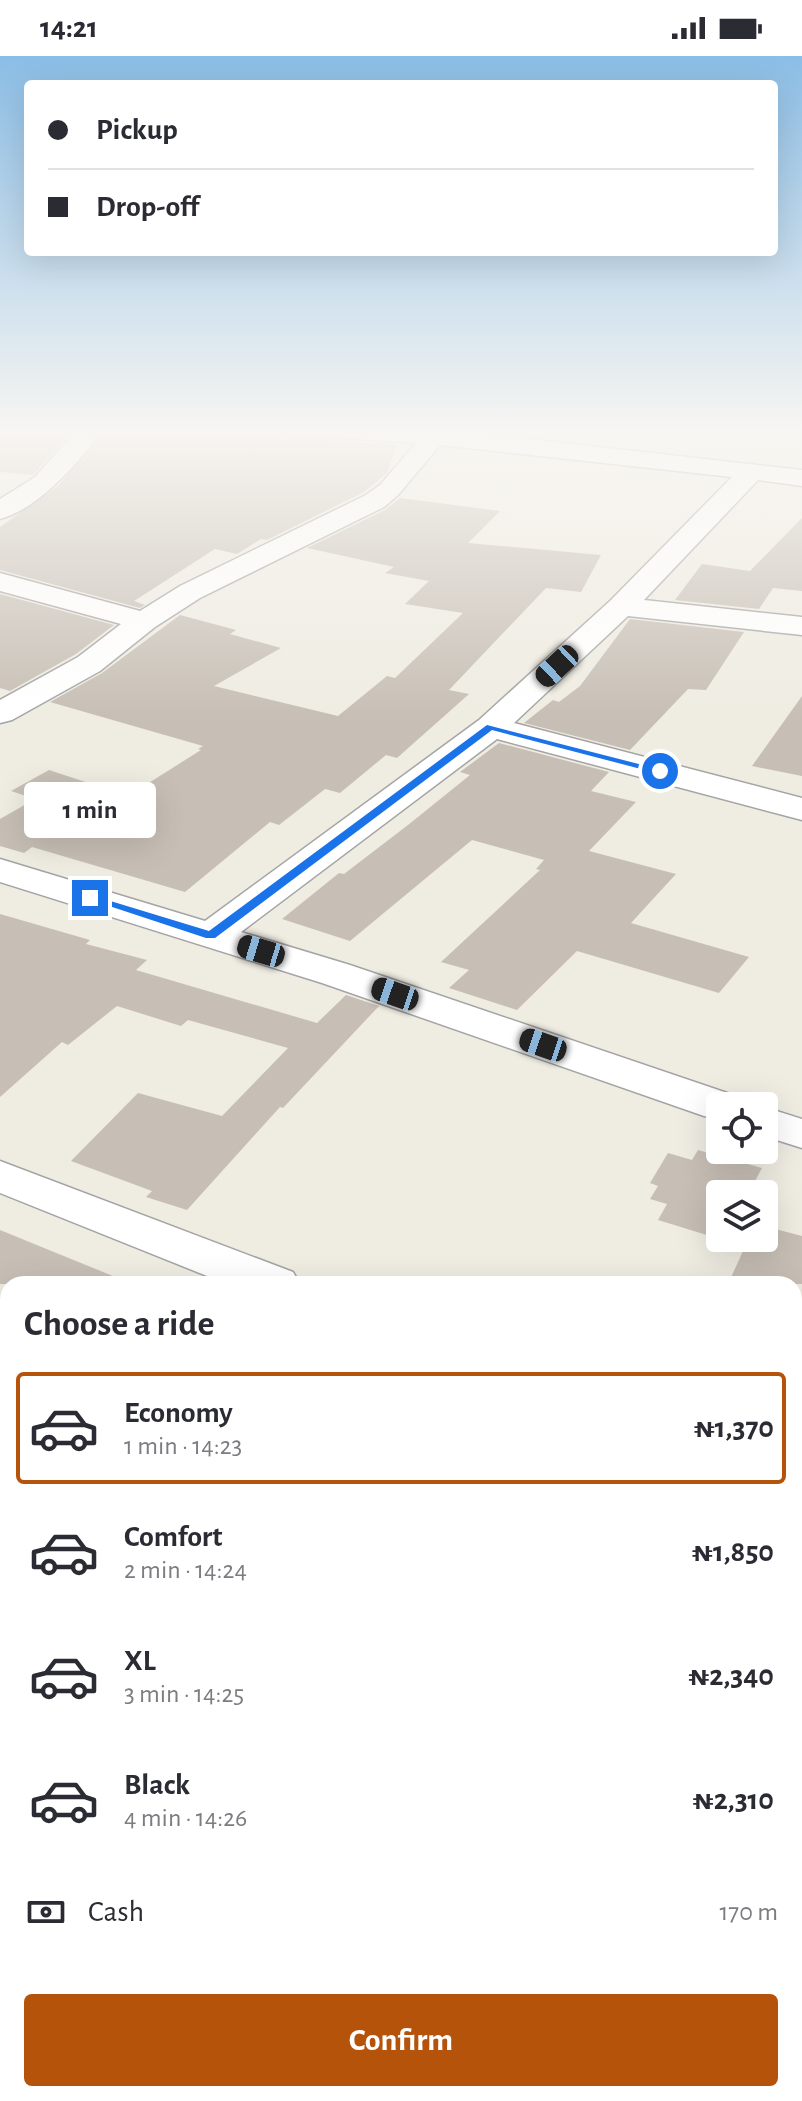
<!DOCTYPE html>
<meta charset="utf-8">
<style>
:root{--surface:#fff;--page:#f7f7f7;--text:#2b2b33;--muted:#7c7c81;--line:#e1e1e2;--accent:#b45309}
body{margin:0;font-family:"Alegreya Sans",sans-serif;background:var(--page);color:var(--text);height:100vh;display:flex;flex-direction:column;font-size:30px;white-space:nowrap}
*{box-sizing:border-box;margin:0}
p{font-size:26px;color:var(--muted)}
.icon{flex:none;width:44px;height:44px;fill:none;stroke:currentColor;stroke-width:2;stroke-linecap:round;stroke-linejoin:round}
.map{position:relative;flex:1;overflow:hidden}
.panel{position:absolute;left:0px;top:1220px;width:802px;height:826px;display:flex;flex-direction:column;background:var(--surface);border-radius:24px 24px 0 0;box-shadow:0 8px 32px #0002}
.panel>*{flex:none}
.hud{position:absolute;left:24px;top:24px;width:754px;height:176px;border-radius:8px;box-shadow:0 8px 32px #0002;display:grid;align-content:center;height:176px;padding:0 24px;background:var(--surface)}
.buttons{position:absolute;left:706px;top:1036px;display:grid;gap:16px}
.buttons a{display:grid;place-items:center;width:72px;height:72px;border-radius:8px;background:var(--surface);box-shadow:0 8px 32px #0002;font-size:40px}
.end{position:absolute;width:36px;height:36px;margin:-18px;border:10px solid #1a73e8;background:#fff;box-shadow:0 0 0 4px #fff}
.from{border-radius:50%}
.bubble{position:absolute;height:56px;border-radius:8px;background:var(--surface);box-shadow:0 8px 32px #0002;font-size:26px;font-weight:700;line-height:56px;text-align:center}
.car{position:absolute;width:24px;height:48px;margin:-24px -12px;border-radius:10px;box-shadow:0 0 6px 2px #0007;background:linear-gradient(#222 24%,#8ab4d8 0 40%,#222 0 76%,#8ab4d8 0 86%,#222 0)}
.hud b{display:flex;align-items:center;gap:28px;height:76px;font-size:30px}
.hud b+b{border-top:2px solid var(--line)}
.hud i{width:20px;height:20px;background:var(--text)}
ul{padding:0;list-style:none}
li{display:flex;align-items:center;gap:24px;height:112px;margin:0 16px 12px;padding:0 8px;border:4px solid transparent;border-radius:8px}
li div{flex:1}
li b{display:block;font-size:30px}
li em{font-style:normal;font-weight:700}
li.selected{border-color:var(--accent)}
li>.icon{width:72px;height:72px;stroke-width:1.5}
h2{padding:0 24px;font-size:36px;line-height:96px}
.pay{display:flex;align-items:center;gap:20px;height:88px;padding:0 24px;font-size:30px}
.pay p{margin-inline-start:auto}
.button{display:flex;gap:16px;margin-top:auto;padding:16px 24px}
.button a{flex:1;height:92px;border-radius:8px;background:var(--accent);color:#fff;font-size:32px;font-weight:700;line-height:92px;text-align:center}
.status{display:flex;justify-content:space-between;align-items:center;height:56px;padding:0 40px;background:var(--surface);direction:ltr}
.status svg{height:22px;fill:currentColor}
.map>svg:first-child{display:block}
</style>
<div class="status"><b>14:21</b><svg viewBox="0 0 49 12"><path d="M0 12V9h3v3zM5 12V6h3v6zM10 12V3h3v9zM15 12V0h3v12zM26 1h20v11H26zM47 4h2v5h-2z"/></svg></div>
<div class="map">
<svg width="802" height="2045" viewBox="0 0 802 2045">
<rect width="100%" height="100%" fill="#efece2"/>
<g fill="#c7bfb5">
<polygon points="0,374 73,374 33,419 0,416"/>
<polygon points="105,374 193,376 287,383 292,376 314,377 318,382 328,384 397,389 387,417 364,436 267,484 261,483 237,498 215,493 134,545 145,549 140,552 0,514 0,471 59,429"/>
<polygon points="400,442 500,455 468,487 601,499 581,536 546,532 449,634 469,638 397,702 386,699 340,737 325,733 279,769 270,766 185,836 32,791 24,797 0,790 0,763 35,743 11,735 49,714 128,740 201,694 198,693 203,690 50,646 102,617 180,559 236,574 230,578 281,592 214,630 338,660 387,620 395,622 463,557 405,548 429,525 385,517 394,511 307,492 385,454"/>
<polygon points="802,462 802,535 773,532 759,553 675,544 702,508 750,515"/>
<polygon points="0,538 114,569 76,598 10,635 0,632"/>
<polygon points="630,563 744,576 706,634 688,633 630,694 524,667 553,644 559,646 580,630"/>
<polygon points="802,640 802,720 752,710"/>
<polygon points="499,687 609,716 591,735 636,746 589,795 676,818 631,867 749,901 719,937 577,895 517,954 449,932 469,914 441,906 540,814 536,813 544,804 472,784 350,885 282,863 339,817 344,818 408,769 470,719 460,716"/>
<polygon points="0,858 90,884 86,888 147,904 136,914 317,967 346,939 379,950 283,1052 280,1051 187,1154 146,1141 152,1135 71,1105 138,1037 222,1060 288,992 188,964 181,970 117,950 68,989 62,986 0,1041"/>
<polygon points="698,1094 762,1112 748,1138 720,1138 720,1182 723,1184 658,1164 667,1148 650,1143 658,1130 650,1127 668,1097 692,1104"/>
<polygon points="764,1170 802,1180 802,1228 728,1228 749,1182 764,1182"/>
<polygon points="0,1174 130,1227 129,1228 0,1228"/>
</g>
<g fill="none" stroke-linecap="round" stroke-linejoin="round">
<defs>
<g id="minor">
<path d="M77,374H102C80,406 38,453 0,463V443L35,421Z"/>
<polygon points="316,374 452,374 802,414 802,430 758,424 644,544 802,561 802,579 628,560 514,667 802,742 802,764 497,683 241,876 350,909 736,1040 742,1050 720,1050 720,1063 704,1060 322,927 0,826 0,803 205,865 479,664 611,544 732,421 440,389 398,439 384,451 200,542 155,571 100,615 12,664 0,667 0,644 78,601 121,568 0,535 0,517 140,555 180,530 366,439 380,429 416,387 328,381 319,379"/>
<polygon points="764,1051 802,1063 802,1092 764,1080"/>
<polygon points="0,1105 293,1216 300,1228 227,1228 0,1137"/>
<polygon points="794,1437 802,1440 802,1485 794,1483"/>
<polygon points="0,1526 8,1528 8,1579 0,1577"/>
<polygon points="8,1583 8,1646 0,1649 0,1586"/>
</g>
</defs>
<use href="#minor" stroke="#a4a4a4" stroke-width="3"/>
<use href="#minor" fill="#fff" fill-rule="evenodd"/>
</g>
<linearGradient id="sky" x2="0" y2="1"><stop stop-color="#8bbde5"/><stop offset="0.57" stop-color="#f8f6f2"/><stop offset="1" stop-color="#f8f6f2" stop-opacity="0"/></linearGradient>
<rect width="802" height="661" fill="url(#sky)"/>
<polygon fill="#1a73e8" points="487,669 666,715 660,718 492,674 215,882 206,882 85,842 94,840 209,875"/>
</svg>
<div class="buttons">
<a><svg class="icon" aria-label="locate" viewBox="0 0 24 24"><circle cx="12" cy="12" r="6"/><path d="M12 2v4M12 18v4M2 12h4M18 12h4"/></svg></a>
<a><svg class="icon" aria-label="layers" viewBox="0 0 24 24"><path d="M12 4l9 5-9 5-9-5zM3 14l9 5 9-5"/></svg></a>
</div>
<i class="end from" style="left:660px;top:715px"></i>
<i class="end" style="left:90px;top:842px"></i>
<div class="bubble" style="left:24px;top:726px;width:132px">1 min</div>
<i class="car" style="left:557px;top:610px;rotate:227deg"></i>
<i class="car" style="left:261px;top:895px;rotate:287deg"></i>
<i class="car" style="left:395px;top:938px;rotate:289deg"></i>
<i class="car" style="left:543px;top:989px;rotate:289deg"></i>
<div class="hud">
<b><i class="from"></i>Pickup</b>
<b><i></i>Drop-off</b>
</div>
<section class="panel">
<h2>Choose a ride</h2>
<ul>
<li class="selected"><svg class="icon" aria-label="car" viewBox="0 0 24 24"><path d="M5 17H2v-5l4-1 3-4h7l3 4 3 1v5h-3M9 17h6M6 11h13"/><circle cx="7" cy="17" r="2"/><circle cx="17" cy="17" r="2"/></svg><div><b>Economy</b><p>1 min · 14:23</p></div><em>₦1,370</em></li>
<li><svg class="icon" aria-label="car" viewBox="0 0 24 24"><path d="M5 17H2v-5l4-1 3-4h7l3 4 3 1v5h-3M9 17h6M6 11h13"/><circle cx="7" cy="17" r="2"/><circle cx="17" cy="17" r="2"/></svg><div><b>Comfort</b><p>2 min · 14:24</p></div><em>₦1,850</em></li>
<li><svg class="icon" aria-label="car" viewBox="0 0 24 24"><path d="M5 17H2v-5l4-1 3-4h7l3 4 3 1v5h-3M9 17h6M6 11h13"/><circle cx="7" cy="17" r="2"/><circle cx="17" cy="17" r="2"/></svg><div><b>XL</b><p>3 min · 14:25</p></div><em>₦2,340</em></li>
<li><svg class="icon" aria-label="car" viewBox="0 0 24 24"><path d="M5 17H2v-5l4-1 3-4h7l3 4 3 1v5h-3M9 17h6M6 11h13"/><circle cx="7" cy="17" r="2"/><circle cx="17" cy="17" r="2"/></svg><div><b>Black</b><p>4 min · 14:26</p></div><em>₦2,310</em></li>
</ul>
<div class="pay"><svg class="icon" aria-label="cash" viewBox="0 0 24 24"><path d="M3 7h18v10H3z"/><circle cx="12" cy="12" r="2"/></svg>Cash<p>170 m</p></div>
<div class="button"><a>Confirm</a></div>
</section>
</div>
